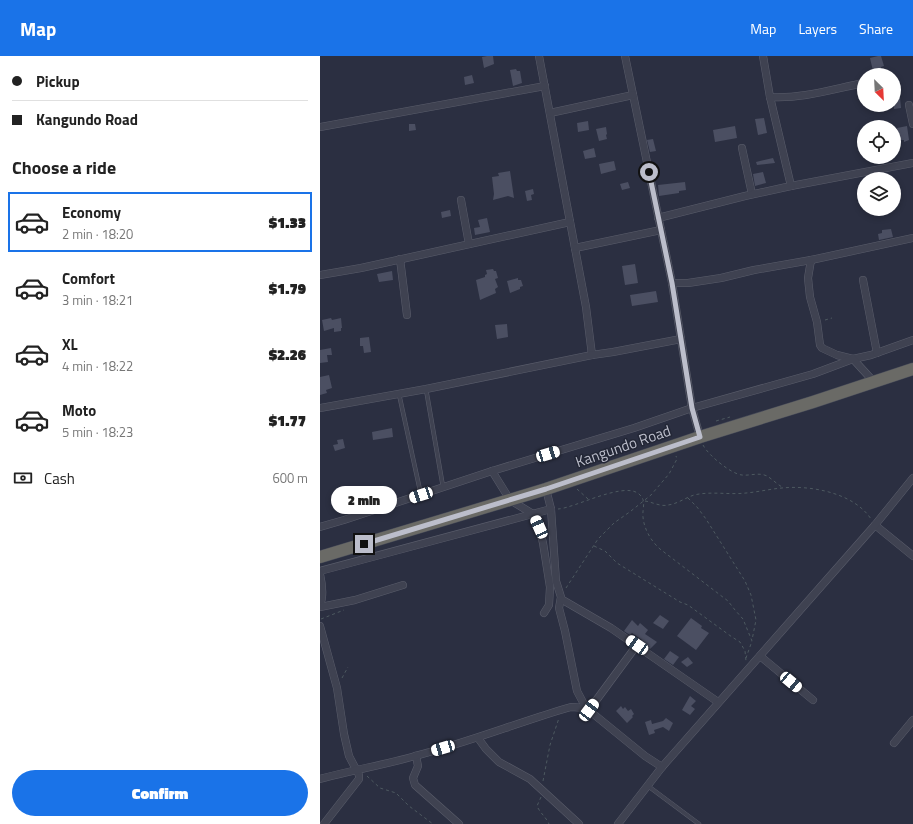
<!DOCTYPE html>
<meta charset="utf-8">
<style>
:root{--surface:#fff;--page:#f6f6f6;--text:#222;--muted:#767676;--line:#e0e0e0;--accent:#1a73e8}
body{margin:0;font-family:"Titillium Web",sans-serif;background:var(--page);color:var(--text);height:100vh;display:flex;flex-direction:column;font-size:15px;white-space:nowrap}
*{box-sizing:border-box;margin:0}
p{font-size:13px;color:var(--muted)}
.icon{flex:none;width:22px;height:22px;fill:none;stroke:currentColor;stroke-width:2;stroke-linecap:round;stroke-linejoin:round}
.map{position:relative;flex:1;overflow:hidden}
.details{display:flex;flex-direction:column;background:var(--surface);width:320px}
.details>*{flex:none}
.guide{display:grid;align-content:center;height:88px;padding:0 12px;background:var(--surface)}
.needle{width:26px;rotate:156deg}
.buttons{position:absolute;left:537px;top:12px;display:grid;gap:8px}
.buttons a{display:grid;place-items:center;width:44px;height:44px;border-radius:50%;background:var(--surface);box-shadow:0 2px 6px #0003;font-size:20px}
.end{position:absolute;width:18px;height:18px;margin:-9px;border:5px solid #bcbecb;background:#111;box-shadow:0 0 0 2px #111}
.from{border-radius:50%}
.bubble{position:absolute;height:28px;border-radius:14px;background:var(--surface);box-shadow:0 2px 6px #0003;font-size:13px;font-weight:800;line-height:28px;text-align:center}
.car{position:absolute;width:12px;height:24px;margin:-12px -6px;border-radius:5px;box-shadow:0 0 3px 1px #0007;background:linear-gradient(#fff 24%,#345 0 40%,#fff 0 76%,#345 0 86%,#fff 0)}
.guide b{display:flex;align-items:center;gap:14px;height:38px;font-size:15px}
.guide b+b{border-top:1px solid var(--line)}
.guide i{width:10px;height:10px;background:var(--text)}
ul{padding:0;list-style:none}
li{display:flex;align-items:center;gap:12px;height:60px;margin:0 8px 6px;padding:0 4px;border:2px solid transparent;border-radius:0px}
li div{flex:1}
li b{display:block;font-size:15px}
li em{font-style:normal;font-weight:800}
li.current{border-color:var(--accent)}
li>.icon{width:36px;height:36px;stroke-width:1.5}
h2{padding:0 12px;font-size:18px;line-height:48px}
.pay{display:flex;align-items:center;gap:10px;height:44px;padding:0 12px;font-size:15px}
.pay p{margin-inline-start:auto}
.cta{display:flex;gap:8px;margin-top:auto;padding:8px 12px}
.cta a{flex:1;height:46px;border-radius:24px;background:var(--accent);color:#fff;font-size:16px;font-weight:800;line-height:46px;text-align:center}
header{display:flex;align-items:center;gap:24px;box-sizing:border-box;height:56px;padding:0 20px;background:var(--accent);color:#fff}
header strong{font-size:19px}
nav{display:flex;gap:22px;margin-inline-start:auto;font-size:14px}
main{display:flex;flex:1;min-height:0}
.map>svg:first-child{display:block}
</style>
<header>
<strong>Map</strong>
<nav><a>Map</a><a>Layers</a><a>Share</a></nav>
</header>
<main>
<section class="details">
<div class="guide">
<b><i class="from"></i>Pickup</b>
<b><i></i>Kangundo Road</b>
</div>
<h2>Choose a ride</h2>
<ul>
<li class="current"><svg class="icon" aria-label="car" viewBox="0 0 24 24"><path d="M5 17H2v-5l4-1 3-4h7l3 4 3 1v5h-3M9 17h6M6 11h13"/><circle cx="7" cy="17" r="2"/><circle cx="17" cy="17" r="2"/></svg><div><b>Economy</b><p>2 min · 18:20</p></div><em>$1.33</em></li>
<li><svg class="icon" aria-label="car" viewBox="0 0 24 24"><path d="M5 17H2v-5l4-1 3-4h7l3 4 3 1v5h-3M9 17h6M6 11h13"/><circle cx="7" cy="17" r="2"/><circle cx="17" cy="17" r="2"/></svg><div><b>Comfort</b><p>3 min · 18:21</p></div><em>$1.79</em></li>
<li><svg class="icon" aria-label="car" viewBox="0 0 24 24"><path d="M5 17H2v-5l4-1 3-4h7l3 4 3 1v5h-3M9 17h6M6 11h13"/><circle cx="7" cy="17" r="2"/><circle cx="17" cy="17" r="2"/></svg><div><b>XL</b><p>4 min · 18:22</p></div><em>$2.26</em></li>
<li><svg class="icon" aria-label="car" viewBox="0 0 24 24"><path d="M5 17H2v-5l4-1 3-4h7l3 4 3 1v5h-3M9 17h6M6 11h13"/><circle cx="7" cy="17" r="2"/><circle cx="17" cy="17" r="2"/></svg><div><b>Moto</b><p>5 min · 18:23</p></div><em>$1.77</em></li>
</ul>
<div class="pay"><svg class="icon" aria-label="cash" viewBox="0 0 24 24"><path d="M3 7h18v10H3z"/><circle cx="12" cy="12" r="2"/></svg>Cash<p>600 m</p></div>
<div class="cta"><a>Confirm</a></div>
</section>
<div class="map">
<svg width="593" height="768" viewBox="0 0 593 768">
<rect width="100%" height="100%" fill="#2b2f41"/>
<g fill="#4b4f62">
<polygon points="167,0 173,0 174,8 164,12 162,1"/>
<polygon points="558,0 561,0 564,10 561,11 561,13 553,15 550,2"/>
<polygon points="196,13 197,15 200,15 202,27 193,30 190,14"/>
<polygon points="152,19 154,27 145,29 144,21"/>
<polygon points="580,41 581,52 574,53 574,42"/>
<polygon points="444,62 447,77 438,79 435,63"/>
<polygon points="268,65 269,74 258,76 257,67"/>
<polygon points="89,68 95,68 96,74 89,75"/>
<polygon points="415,70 417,82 395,86 393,74"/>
<polygon points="587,70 589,84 584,86 584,84 580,84 577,72"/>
<polygon points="286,71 287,78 286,79 287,83 279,85 276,73"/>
<polygon points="333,83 336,95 330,96 327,84"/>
<polygon points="274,92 276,101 265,103 263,95"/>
<polygon points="453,102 455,107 437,109 436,106"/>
<polygon points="294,105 296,114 281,118 279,108"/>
<polygon points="190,115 194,142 188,140 173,144 174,138 172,121 179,120 178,117"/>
<polygon points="443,116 446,127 435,130 433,118"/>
<polygon points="308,126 310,132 302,134 300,128"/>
<polygon points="365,126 366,134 359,135 359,137 339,140 338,129"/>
<polygon points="213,133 214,138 211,139 212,144 207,145 205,135"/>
<polygon points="130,154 131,160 122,162 121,156"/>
<polygon points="167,162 170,176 155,179 154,172 160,171 158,164"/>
<polygon points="571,173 573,181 559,184 558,178 562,177 562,174"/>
<polygon points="315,208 318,227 305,229 302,210"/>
<polygon points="173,213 174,215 176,215 178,222 175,223 178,231 175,233 176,237 160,244 156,224 165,221 165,219 167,218 166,214"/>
<polygon points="72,215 73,224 59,226 57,218"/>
<polygon points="198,222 198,224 201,224 203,230 200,231 200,233 190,237 187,225"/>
<polygon points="336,235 338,246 312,250 310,239"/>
<polygon points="11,262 12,264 21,262 22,272 21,272 21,275 14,276 14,272 4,275 2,264"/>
<polygon points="187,268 188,281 177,283 175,269"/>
<polygon points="49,281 51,296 44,297 43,290 40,290 40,282"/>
<polygon points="11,292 12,299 7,299 8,306 0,307 0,294"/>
<polygon points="9,319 12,332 6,334 7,337 0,339 0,321"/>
<polygon points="72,372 73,381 53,384 52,376"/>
<polygon points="23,383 25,392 15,395 13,389 18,388 17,384"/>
<polygon points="340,559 349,565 343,573 333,567"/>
<polygon points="371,562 382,570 381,572 389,577 376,594 357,580"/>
<polygon points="312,564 318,570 320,567 328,574 325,578 337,586 330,593 322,587 320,585 322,584 312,577 310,579 304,575"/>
<polygon points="350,595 359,601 353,609 344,603"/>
<polygon points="368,601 373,607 367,611 361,606"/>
<polygon points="370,640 376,645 371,650 375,653 370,659 362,654"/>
<polygon points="301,650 303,653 305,651 308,655 311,653 314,658 312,660 313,661 307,667 296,655"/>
<polygon points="346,662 353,667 349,675 343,671 334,674 335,677 329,679 325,666 331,664 332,668 343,665"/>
</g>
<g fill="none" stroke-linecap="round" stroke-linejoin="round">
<defs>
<g id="service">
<polyline points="106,333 123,431"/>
<polyline points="79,338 101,439"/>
<polyline points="328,730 379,768"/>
</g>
<g id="minor">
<polyline points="219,0 266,251 272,299"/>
<polyline points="305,0 352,227 372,352 380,381"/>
<path d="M450,41C482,43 513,33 544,27"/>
<polyline points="589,49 593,68"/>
<polyline points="230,57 313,39"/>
<polyline points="0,71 225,30"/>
<polyline points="422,92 432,138"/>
<polyline points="471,130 593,107"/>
<polyline points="141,144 149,188"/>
<polyline points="338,162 425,140 471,130 450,41 443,0"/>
<polyline points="255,192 341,174"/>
<polyline points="80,203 87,259"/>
<polyline points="491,204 488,222 490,241 497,266 500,289 502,292 517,299 533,303 551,299 593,284"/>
<polyline points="0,219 41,212 250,166"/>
<polyline points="543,224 557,297"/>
<polyline points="352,227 368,227 401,222 434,214 491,204 593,182"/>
<polyline points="0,352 106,333 272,299 293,296 361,283"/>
<polyline points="172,415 190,444 213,458 219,471 223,487 230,531 229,549 224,557"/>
<polyline points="226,433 231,453 236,525 241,541 239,552 245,575 257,635 266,652 325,700 342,711"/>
<polyline points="555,469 593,500"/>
<polyline points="0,471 24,464 172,415 314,372 372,352 493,318 533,303 554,326"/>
<polyline points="0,515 231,453"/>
<path d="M0,518C2,527 4,540 0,549"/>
<polyline points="241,543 291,572 398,646"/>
<polyline points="0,551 35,544 83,529"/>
<polyline points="0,570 17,632 24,678 29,700 39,719 39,723 4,768"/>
<polyline points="440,600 493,644"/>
<polyline points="269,654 317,589"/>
<polyline points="158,682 166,693 179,706 210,723 259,768"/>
<polyline points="574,687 593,664"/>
<polyline points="96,700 98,710 93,722 95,729 139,768"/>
<path d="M0,723C32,714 64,709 95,700C146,687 194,668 244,653L251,651L266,652"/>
<polyline points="298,768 342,711 555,469 593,422"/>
</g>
<polyline id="trunk" points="0,501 226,433 380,381 493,346 593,313"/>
</defs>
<use href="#service" stroke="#5a5d6b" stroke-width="4.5"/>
<use href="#minor" stroke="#5a5d6b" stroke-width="8"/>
<use href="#trunk" stroke="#464a58" stroke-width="13"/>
<g stroke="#4d5960" stroke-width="1" stroke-dasharray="3 3" stroke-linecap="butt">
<polyline points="505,264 512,262"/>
<polyline points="396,365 410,361"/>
<path d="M383,389C388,399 411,418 422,419C430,420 439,416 447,420C452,423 457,428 462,431"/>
<polyline points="257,433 268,443"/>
<polyline points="368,442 377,451 386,463 425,525 431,539 436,564 432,584"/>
<path d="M325,445C332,446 341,451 348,449C357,448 365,442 374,439C391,435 409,439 426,437C438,436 450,433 462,432C491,429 534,437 551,463"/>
<path d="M238,453C255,452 304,425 319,438C327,445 322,452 323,461C324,473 331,485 340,493L408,545L415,554L423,563L432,585L426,602"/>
<polyline points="274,490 285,495 297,507 326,525 360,546 368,549 412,581 420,586 425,595 426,605"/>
<polyline points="246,532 278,483 294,467 311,455 331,439 349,418 357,403 356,400"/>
<polyline points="1,563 24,554"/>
<polyline points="22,622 28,611"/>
<polyline points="47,720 60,732 76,737 89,750 113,768"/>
<polyline points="223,725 230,689 239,662"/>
<path d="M221,741L217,750C220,757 226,761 229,768"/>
</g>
<use href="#service" stroke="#3f4251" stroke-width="3.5"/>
<use href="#minor" stroke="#3f4251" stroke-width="7"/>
<use href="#trunk" stroke="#6a6a66" stroke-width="12"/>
</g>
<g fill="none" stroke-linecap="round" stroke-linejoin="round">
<polyline stroke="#bcbecb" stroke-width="5" points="44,488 226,433 380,381 372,352 352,227 329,116"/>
</g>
<g text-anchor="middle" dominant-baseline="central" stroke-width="3" stroke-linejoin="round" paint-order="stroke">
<g font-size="15" fill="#bcbecb" stroke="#232736">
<text transform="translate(303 390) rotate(-19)">Kangundo Road</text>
</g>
</g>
</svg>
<div class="buttons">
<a><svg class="needle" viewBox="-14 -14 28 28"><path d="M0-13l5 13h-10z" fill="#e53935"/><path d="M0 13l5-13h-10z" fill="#767676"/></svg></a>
<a><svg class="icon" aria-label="locate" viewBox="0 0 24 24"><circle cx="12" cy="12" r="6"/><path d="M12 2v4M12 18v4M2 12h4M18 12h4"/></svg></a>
<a><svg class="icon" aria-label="layers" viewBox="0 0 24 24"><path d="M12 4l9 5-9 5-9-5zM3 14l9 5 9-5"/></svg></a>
</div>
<i class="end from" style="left:329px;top:116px"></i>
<i class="end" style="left:44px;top:488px"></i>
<div class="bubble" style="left:11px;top:430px;width:66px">2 min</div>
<i class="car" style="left:228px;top:398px;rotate:73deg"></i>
<i class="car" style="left:101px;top:439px;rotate:252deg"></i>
<i class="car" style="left:219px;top:471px;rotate:336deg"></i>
<i class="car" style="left:317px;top:589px;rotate:304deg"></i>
<i class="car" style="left:471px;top:626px;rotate:130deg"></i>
<i class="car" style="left:269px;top:654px;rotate:37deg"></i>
<i class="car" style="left:123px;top:692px;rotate:254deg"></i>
</div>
</main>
